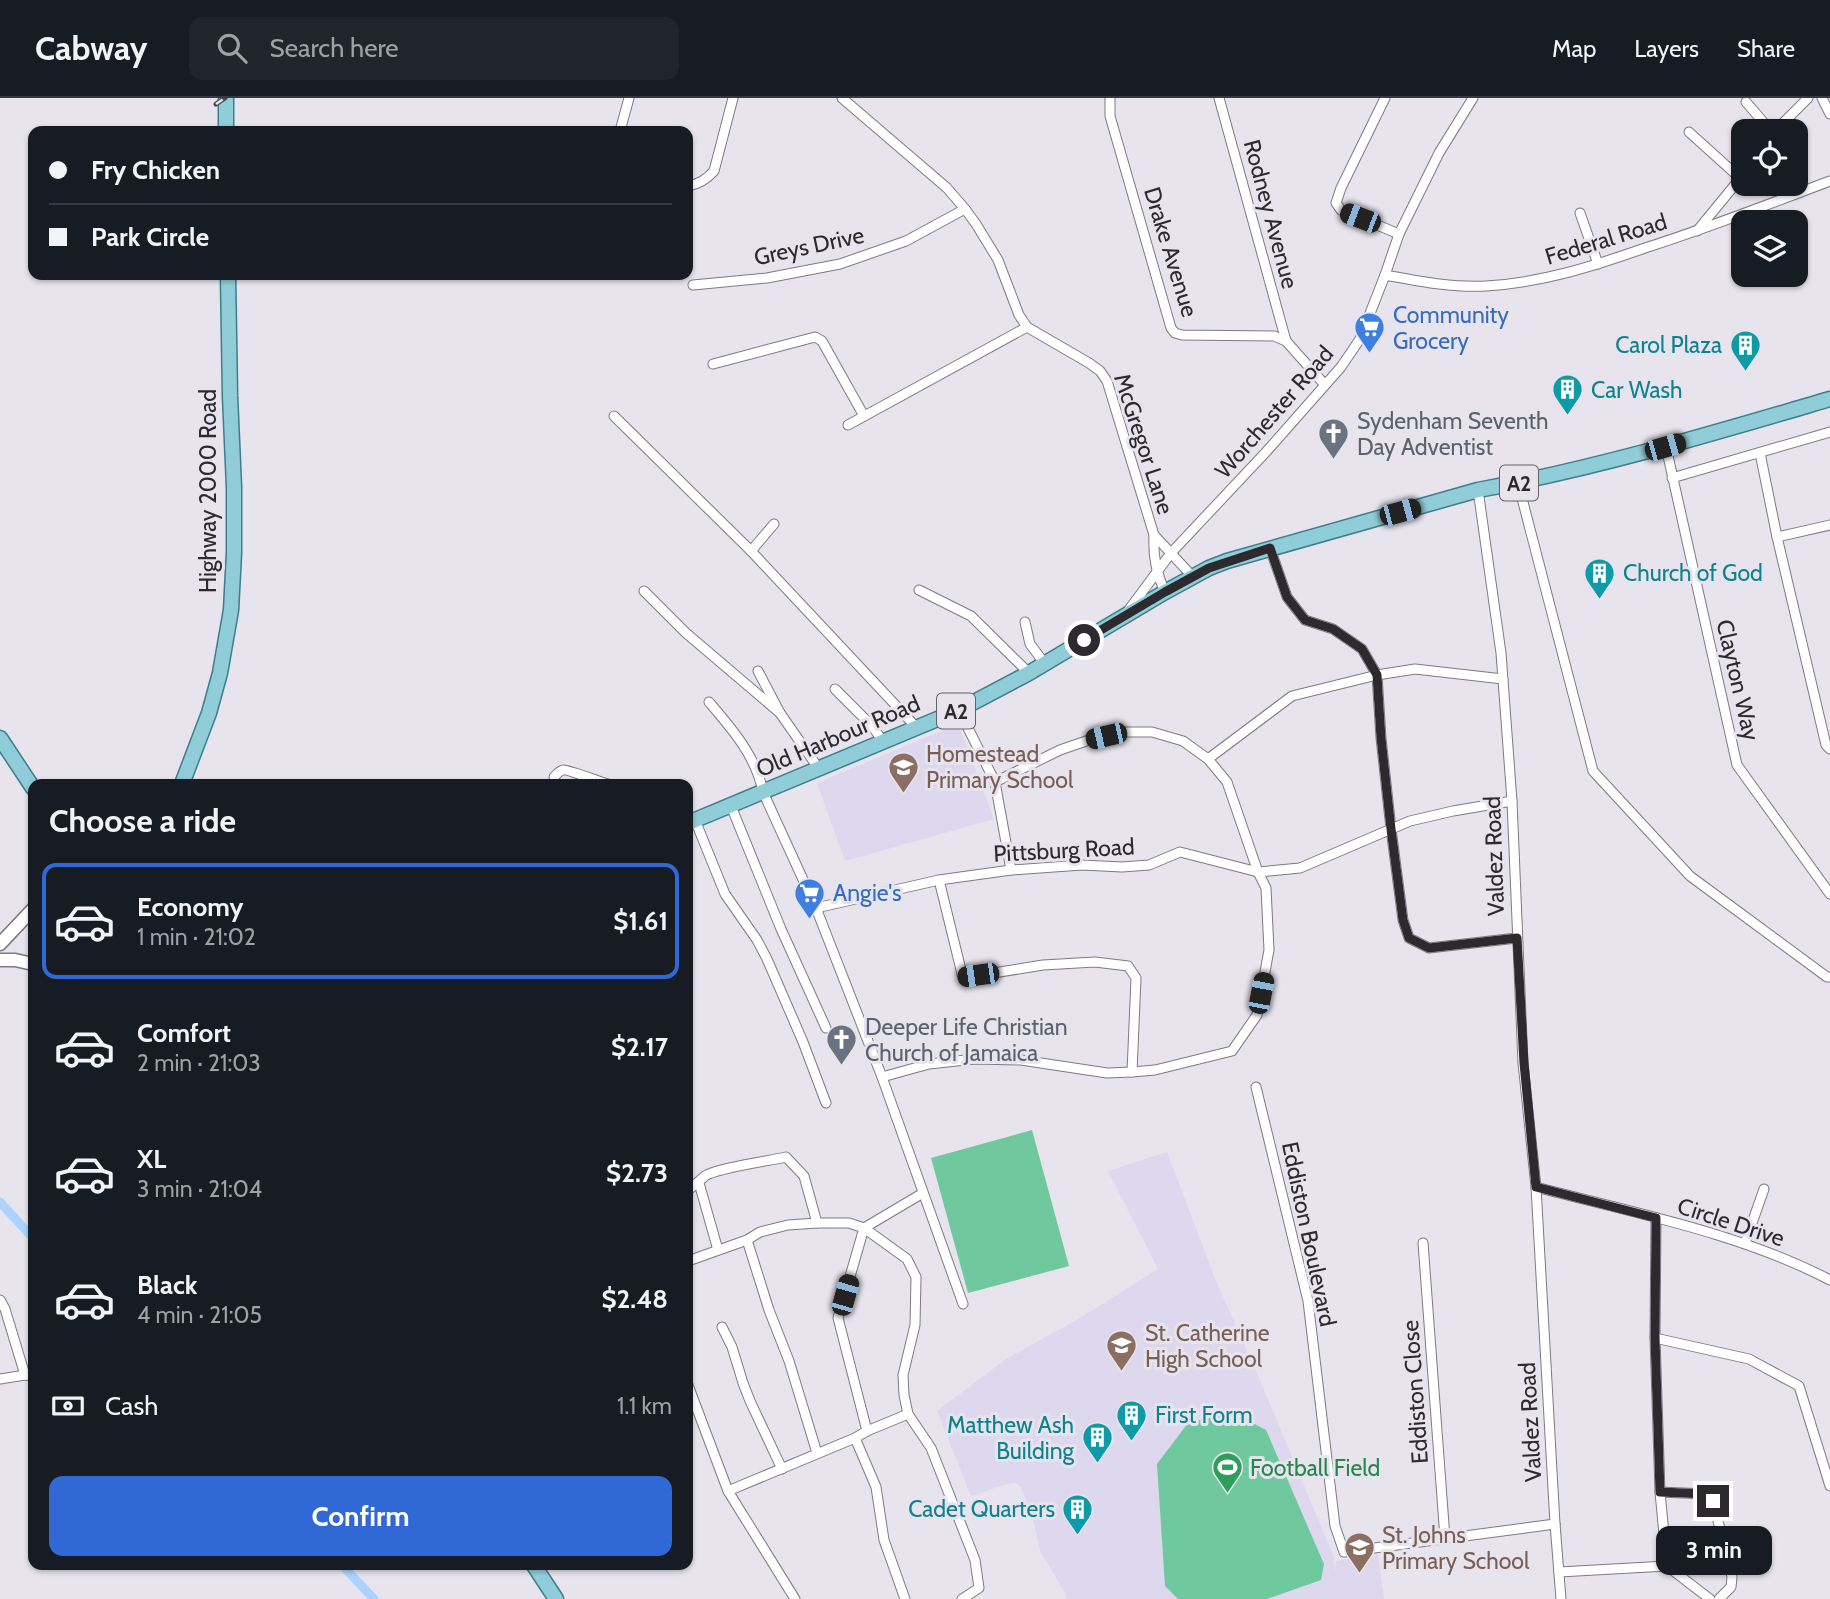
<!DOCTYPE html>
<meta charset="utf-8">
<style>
:root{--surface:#171b24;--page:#20242c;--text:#f1f3f6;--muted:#9ea1a6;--line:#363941;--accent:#3068d6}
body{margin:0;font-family:Cabin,sans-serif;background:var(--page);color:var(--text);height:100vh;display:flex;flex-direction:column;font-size:26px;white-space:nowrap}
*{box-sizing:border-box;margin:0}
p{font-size:23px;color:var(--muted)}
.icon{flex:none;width:38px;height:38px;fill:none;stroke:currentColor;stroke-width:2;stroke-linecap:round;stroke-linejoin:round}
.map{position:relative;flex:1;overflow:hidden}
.drawer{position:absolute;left:28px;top:681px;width:665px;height:791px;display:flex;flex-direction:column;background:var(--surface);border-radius:14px;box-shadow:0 2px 5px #0004}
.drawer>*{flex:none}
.top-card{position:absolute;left:28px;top:28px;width:665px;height:154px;border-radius:14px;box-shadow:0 2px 5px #0004;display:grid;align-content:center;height:154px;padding:0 21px;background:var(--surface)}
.tools{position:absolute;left:1731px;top:21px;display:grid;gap:14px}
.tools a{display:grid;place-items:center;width:77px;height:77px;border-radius:14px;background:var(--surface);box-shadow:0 2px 5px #0004;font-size:35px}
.end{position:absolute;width:32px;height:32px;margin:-16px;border:9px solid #2c2a2e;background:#fff;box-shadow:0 0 0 4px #fff}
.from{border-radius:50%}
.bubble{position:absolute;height:49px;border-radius:14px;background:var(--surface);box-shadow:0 2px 5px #0004;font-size:23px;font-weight:800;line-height:49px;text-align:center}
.car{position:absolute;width:21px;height:42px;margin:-21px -10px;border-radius:9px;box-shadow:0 0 5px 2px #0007;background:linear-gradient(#222 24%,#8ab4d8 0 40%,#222 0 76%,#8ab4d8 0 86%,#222 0)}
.top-card b{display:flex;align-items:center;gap:24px;height:66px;font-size:26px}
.top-card b+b{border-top:2px solid var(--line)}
.top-card i{width:18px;height:18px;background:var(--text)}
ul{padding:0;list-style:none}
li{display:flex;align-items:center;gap:21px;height:116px;margin:0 14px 10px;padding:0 7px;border:4px solid transparent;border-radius:14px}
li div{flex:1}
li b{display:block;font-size:26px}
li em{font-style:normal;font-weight:800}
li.selected{border-color:var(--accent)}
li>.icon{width:63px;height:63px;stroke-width:1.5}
h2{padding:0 21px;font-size:32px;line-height:84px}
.pay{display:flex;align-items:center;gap:18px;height:77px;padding:0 21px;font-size:26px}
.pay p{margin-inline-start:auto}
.button{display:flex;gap:14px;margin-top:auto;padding:14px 21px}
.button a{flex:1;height:80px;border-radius:14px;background:var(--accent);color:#fff;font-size:28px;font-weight:800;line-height:80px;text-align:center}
header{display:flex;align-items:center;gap:42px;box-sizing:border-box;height:98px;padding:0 35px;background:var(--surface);border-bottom:2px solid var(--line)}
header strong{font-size:33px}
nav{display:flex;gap:38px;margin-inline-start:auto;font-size:24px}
.search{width:490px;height:63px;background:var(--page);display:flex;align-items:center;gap:18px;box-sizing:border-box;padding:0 24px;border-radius:14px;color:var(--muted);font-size:26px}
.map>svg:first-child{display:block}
</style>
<header>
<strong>Cabway</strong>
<div class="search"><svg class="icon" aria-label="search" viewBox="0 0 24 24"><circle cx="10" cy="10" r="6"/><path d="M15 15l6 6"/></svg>Search here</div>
<nav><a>Map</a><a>Layers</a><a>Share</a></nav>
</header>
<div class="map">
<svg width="1830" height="1501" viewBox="0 0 1830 1501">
<rect width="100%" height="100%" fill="#e7e4ed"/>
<g fill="#ded8ee">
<polygon points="958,626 994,721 845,763 817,685"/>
<polygon points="1167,1054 1216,1183 1259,1280 1334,1459 1335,1476 1336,1463 1378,1456 1384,1501 1066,1501 1065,1495 1040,1453 1034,1425 1021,1389 1016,1385 1007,1386 971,1398 937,1313 1006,1261 1080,1220 1158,1171 1108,1073"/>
</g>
<g fill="#70c89e">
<polygon points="1032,1032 1069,1168 968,1195 931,1060"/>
<polygon points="1231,1314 1266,1332 1324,1466 1321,1482 1267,1501 1178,1501 1165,1488 1157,1366 1188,1325"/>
</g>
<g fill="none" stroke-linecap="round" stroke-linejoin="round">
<g stroke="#abd3fe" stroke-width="9">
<polyline points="0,1104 33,1140"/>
<polyline points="341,1466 374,1501"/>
</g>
<defs>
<g id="street">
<path d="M842,0L947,90L965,111L976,126L998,162L1019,217L1027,229L1089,265L1100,273L1107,283L1154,437C1153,458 1156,474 1165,494"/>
<polyline points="1110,0 1110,18 1171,230 1175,235 1182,237 1274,238 1286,243 1325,287"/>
<polyline points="1219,0 1286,243"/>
<polyline points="1385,0 1341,90 1336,105 1341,112 1399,136"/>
<polyline points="1822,0 1830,16"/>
<polyline points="1746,4 1771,33"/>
<polyline points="620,33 629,0"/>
<polyline points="1775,33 1808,0"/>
<polyline points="1689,34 1741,81"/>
<path d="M688,88C699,86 706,82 714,73L733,0"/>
<polyline points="1580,115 1598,166"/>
<polyline points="1697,133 1743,77"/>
<path d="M1385,177C1418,183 1452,190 1486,188C1541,185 1594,168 1645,150C1708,130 1769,106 1830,83"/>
<polyline points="693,187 767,180 840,166 906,143 965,111"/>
<polyline points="713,266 815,239 822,243 864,318"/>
<polyline points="614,318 751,453 917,630"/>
<polyline points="848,327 1027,229"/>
<polyline points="1666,349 1737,667 1830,796"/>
<polyline points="1760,355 1777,439 1826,647 1830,651"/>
<polyline points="1672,380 1830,334"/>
<polyline points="1518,385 1593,673 1690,778 1827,879 1830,879"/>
<polyline points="1478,392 1501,555 1512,703 1523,965 1536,1089 1555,1426 1561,1501"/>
<polyline points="1154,437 1193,479"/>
<polyline points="1777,439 1830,427"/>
<polyline points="1270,450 1287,499 1305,522 1333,531 1362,551 1377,577 1381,640 1391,731 1403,822 1409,840 1429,850 1517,840"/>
<polyline points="751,453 774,426"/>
<polyline points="919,492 971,518 1029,575"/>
<polyline points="644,493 686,535 780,615"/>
<polyline points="1128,513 1171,455 1266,354 1341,269 1360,241 1385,177 1399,136 1439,55 1473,0"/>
<polyline points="1025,524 1030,546 1045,566"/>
<polyline points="758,573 780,615 819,671"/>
<polyline points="835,591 873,629 883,644"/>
<path d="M709,604C732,631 756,658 763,694L816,810L882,979L963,1206"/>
<polyline points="959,612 995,684 1011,772"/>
<polyline points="1208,661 1292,598 1377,577 1415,571 1503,581"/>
<path d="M554,679C557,676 559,673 563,672C566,671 601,684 608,686"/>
<polyline points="731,708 781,831 826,930"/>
<polyline points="695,722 725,796 757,842 767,861 803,944 826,1005"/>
<polyline points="939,782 963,880 1043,867 1095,864 1128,868 1136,880 1132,974"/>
<polyline points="816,810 939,782 1011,772 1082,767 1122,769 1149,767 1180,754 1258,774 1300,770 1410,723 1453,713 1512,703"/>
<polyline points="882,979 929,966 975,961 1021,962 1107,975 1132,974 1155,972 1232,953 1257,917 1269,852 1266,790 1258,774 1227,684 1208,661 1183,643 1152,634 1122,634 1089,642 1060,652 995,684"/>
<polyline points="1256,989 1308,1203 1335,1428 1344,1454 1555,1426"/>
<polyline points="699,1085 718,1152"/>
<path d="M1536,1089C1634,1115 1740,1135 1830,1182"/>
<path d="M688,1092C694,1088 699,1083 705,1078C717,1070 769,1063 786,1059L804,1078L817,1125H849L864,1130L907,1161L916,1179L915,1227L903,1277L904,1297L908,1316L931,1350L975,1462L979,1490L962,1501"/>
<polyline points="1656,1120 1655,1240 1660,1394 1667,1468 1710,1501"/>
<polyline points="747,1142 769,1212 789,1263 817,1355"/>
<polyline points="1423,1145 1445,1440"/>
<polyline points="1745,1145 1764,1091"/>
<polyline points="688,1163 747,1142 760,1134 788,1127 817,1125"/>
<polyline points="0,1202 5,1211 25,1277"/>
<polyline points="722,1229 732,1249 743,1285 750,1303 782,1371"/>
<polyline points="1655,1240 1749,1261 1799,1288 1830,1388"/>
<polyline points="0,1281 25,1277 33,1278"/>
<polyline points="688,1287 728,1393 795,1501"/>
<polyline points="867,1333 908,1316"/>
<polyline points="855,1340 876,1389 884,1442 905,1501"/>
<polyline points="728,1393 855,1340 867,1333 838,1220 864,1130 923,1095"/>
<polyline points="1660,1394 1707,1396 1713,1403 1732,1479 1731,1489 1719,1501"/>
<polyline points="1559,1474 1667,1468"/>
</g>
<g id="secondary">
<polyline points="0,846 33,811"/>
<polyline points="0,862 15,862 33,866"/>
</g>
<g id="primary">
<polyline points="226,0 226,33"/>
<polyline points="0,640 33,690"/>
<polyline points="182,686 209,615 220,575 231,512 234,455 234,389 230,298 228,177"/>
<path d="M688,725L959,612L1029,575L1165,494L1209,470L1227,463L1478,392C1598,370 1714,335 1830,301"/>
<polyline points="533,1466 556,1501"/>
</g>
</defs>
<use href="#street" stroke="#7d7a82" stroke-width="11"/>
<use href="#secondary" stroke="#7d7a82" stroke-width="15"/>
<use href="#primary" stroke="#3d7e8c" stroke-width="17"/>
<use href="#street" stroke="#fff" stroke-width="9"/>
<use href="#secondary" stroke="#fff" stroke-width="12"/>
<use href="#primary" stroke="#90cdd8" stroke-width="14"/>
<defs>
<polyline id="rail" points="216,6 225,0"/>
</defs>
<use href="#rail" stroke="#4a484c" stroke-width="5"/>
<use href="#rail" stroke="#e7e4ed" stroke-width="2.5" stroke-dasharray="8" stroke-linecap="butt"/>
</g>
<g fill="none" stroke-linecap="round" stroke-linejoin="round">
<polyline stroke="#2c2a2e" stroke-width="9" points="1084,542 1165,494 1209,470 1270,450 1287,499 1305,522 1333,531 1362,551 1377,577 1381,640 1391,731 1403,822 1409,840 1429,850 1517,840 1524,965 1536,1089 1656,1120 1655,1240 1660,1394 1707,1396 1713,1403"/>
</g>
<defs>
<symbol id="supermarket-pin" viewBox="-11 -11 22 30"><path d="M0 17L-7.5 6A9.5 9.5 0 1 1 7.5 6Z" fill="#3f7fe0" stroke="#e7e4ed"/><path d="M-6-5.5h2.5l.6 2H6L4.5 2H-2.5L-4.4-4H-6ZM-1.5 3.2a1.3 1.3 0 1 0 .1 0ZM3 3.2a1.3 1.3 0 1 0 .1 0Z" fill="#fff"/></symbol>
<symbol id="building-pin" viewBox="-11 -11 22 30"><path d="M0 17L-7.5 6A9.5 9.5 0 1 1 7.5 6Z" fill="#0f9aa8" stroke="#e7e4ed"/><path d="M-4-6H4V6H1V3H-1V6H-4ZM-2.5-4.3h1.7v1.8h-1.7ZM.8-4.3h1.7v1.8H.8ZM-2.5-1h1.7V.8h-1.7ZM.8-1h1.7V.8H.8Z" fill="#fff"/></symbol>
<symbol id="church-pin" viewBox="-11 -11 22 30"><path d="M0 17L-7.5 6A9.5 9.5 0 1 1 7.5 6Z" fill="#6b7280" stroke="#e7e4ed"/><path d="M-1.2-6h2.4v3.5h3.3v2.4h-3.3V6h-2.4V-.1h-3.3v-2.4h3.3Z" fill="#fff"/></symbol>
<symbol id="school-pin" viewBox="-11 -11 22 30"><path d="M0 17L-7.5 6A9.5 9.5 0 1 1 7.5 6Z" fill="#8d6e63" stroke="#e7e4ed"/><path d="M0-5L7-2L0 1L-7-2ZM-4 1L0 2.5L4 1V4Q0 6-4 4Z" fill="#fff"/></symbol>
<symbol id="stadium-pin" viewBox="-11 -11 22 30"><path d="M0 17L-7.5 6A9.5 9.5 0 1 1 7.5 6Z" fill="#2e9e5b" stroke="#e7e4ed"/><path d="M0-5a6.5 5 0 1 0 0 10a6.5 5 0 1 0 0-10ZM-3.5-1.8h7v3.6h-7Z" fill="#fff"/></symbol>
</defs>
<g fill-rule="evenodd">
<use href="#supermarket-pin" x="1352" y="212" width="35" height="47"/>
<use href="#building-pin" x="1728" y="230" width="35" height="47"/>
<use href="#building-pin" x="1550" y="274" width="35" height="47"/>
<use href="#church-pin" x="1316" y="318" width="35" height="47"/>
<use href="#building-pin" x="1582" y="458" width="35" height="47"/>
<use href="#school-pin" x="886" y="652" width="35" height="47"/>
<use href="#supermarket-pin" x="792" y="778" width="35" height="47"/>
<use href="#church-pin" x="824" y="924" width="35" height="47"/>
<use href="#school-pin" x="1104" y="1230" width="35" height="47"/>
<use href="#building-pin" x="1114" y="1300" width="35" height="47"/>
<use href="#building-pin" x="1080" y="1322" width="35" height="47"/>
<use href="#stadium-pin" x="1210" y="1352" width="35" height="47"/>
<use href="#building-pin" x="1060" y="1394" width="35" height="47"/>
<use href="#school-pin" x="1342" y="1432" width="35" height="47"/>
</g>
<g text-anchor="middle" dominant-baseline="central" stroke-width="6" stroke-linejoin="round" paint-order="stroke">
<g fill="#e7e4ed" stroke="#646267" stroke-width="2">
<rect x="1500" y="367.5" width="38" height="35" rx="5"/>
<rect x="937" y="595.5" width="38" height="35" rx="5"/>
</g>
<g font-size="21" font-weight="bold" fill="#2c2a2e">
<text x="1519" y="385">A2</text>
<text x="956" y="613">A2</text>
</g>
<g font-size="23" fill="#2c2a2e" stroke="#e7e4ed">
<text transform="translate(1271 116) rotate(75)">Rodney Avenue</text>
<text transform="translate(1606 141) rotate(-17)">Federal Road</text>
<text transform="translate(809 148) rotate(-12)">Greys Drive</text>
<text transform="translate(1171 154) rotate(73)">Drake Avenue</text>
<text transform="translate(1274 314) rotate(-49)">Worchester Road</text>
<text transform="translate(1144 346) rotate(72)">McGregor Lane</text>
<text transform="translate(208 393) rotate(-90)">Highway 2000 Road</text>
<text transform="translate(1738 582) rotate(77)">Clayton Way</text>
<text transform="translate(838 638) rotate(-23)">Old Harbour Road</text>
<text transform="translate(1064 752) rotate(-3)">Pittsburg Road</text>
<text transform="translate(1494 758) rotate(-92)">Valdez Road</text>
<text transform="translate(1731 1124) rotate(18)">Circle Drive</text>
<text transform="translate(1309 1136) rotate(78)">Eddiston Boulevard</text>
<text transform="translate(1415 1294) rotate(-94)">Eddiston Close</text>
<text transform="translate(1530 1324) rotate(-93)">Valdez Road</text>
</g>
<g font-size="23" fill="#366cbe" stroke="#e7e4ed" text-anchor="start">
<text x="1393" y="217">Community<tspan x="1393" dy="26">Grocery</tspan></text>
<text x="833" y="795">Angie's</text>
</g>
<g font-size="23" fill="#0d838f" stroke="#e7e4ed" text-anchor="end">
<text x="1722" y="247">Carol Plaza</text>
<text x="1591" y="292" text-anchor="start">Car Wash</text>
<text x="1623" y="475" text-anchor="start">Church of God</text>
<text x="1155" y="1317" text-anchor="start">First Form</text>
<text x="1074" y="1327">Matthew Ash<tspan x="1074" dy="26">Building</tspan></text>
<text x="1055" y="1411">Cadet Quarters</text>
</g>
<g font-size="23" fill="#5b616d" stroke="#e7e4ed" text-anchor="start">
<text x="1357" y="323">Sydenham Seventh<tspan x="1357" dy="26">Day Adventist</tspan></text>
<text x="865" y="929">Deeper Life Christian<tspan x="865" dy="26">Church of Jamaica</tspan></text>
</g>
<g font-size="23" fill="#785e54" stroke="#e7e4ed" text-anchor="start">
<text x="926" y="656">Homestead<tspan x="926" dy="26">Primary School</tspan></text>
<text x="1145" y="1235">St. Catherine<tspan x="1145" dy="26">High School</tspan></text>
<text x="1382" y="1437">St. Johns<tspan x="1382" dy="26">Primary School</tspan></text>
</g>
<g font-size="23" fill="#27864d" stroke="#e7e4ed" text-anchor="start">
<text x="1250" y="1370">Football Field</text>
</g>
</g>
</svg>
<div class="tools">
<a><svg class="icon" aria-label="locate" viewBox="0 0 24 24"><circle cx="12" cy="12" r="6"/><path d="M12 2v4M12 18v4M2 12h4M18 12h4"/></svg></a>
<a><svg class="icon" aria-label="layers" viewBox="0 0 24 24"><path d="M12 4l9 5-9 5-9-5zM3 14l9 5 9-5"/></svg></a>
</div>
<i class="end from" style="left:1084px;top:542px"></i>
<i class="end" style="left:1713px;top:1403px"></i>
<div class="bubble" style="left:1656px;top:1428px;width:116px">3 min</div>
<i class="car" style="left:1360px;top:120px;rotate:291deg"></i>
<i class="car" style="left:1665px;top:349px;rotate:74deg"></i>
<i class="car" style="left:1400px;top:414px;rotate:75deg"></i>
<i class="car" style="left:1106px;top:638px;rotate:257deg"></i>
<i class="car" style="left:978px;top:877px;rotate:262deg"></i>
<i class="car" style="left:1261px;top:895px;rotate:11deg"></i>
<i class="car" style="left:845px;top:1197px;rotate:16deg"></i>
<div class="top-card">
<b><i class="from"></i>Fry Chicken</b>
<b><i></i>Park Circle</b>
</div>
<section class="drawer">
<h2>Choose a ride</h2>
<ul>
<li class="selected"><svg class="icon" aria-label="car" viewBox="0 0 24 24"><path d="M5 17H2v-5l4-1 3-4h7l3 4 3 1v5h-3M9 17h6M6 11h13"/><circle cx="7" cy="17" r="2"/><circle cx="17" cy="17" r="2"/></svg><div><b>Economy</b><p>1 min · 21:02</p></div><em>$1.61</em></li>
<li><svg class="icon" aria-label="car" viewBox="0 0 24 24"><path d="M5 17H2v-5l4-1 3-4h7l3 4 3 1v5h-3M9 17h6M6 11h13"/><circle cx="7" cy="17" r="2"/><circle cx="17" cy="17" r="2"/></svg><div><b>Comfort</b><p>2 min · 21:03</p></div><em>$2.17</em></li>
<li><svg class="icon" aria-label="car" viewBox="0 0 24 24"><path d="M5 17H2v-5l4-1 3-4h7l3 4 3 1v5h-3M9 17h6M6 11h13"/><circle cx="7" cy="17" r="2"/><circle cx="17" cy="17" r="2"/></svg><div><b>XL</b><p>3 min · 21:04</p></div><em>$2.73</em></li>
<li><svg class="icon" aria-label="car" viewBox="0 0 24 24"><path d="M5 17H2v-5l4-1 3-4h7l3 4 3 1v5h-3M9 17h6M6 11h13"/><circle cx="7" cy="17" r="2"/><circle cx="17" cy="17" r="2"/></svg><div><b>Black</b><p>4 min · 21:05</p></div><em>$2.48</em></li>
</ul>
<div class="pay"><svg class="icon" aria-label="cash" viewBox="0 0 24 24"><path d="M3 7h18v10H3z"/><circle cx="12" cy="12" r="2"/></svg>Cash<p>1.1 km</p></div>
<div class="button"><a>Confirm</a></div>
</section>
</div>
